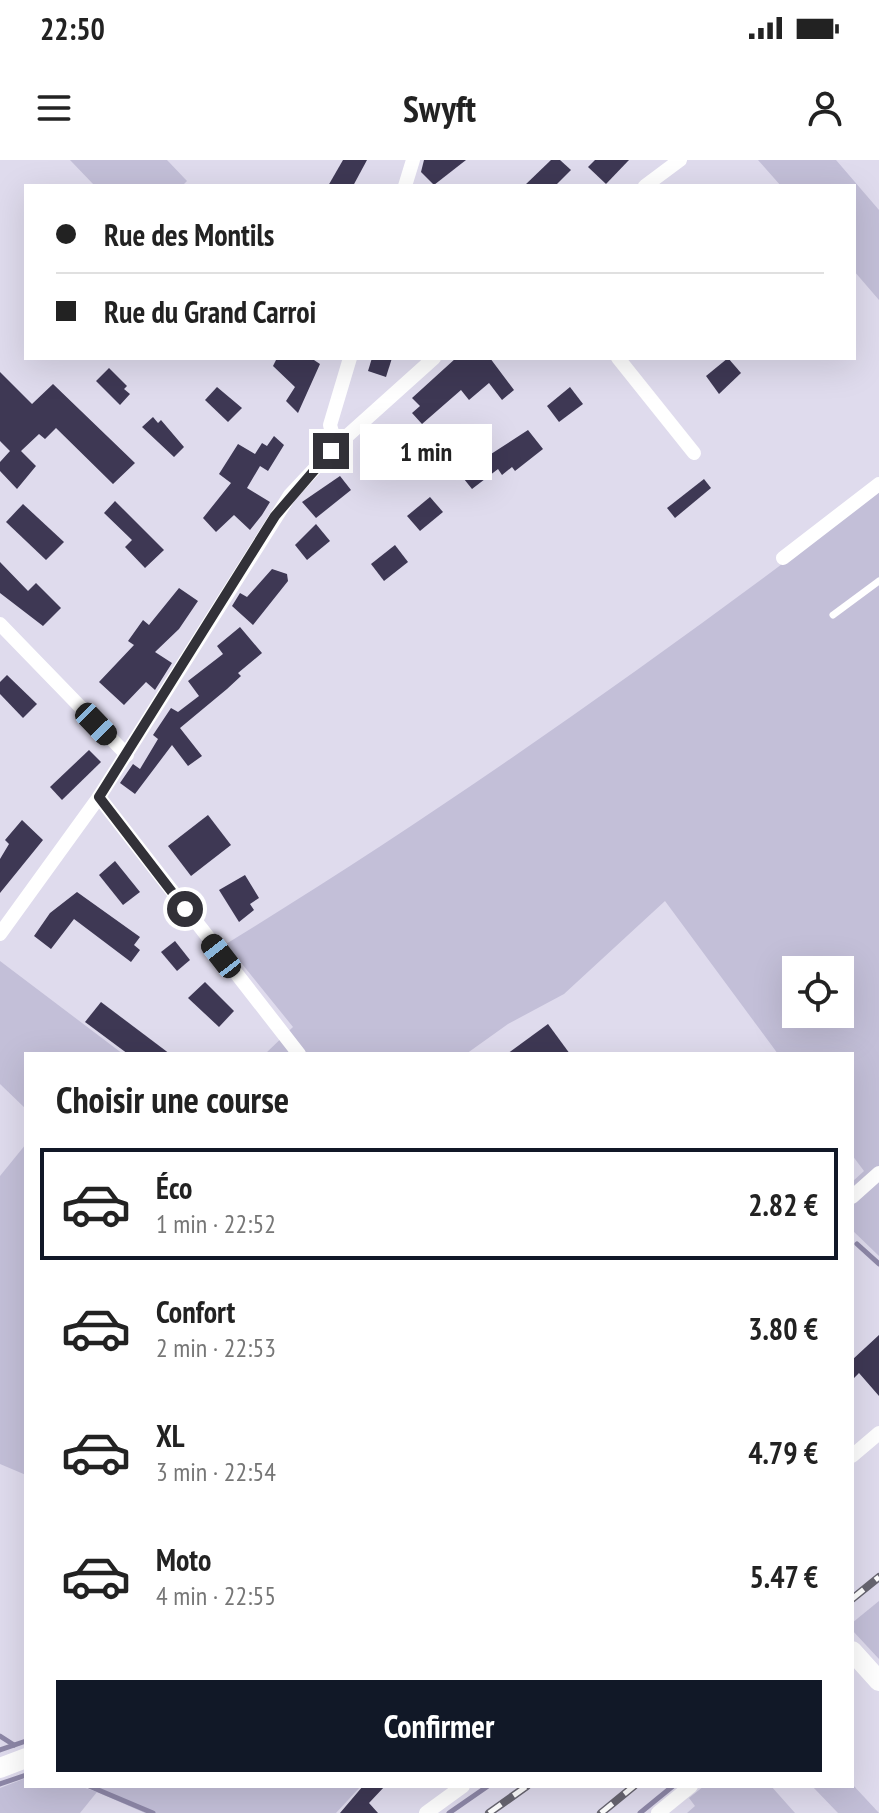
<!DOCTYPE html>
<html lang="fr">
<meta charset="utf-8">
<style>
:root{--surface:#fff;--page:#f6f6f6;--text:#222;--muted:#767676;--line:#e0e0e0;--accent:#111827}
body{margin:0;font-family:"PT Sans Narrow",sans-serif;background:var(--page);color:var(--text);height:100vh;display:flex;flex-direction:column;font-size:30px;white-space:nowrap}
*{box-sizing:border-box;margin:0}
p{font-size:26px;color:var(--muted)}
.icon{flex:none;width:44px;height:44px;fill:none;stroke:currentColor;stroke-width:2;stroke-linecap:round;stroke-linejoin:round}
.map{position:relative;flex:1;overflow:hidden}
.sheet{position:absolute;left:24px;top:892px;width:830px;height:736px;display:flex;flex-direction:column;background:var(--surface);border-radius:0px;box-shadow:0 8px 32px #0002}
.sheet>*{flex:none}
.banner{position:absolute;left:24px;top:24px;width:832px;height:176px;border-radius:0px;box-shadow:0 8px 32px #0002;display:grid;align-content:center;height:176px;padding:0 32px;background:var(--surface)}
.controls{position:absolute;left:782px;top:796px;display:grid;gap:16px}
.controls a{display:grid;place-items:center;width:72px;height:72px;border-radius:0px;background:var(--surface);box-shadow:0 8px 32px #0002;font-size:40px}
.end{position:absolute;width:36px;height:36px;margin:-18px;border:10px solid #323138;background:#fff;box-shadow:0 0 0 4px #fff}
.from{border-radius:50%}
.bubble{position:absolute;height:56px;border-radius:0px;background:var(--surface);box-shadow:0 8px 32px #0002;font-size:26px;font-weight:700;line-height:56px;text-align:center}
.car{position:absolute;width:24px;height:48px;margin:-24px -12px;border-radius:10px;box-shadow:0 0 6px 2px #0007;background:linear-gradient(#222 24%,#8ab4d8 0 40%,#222 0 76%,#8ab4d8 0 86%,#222 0)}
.banner b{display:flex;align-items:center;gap:28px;height:76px;font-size:30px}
.banner b+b{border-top:2px solid var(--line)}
.banner i{width:20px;height:20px;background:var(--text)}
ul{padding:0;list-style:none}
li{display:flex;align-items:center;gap:24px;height:112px;margin:0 16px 12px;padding:0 16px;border:4px solid transparent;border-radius:0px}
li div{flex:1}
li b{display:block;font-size:30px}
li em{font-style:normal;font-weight:700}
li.selected{border-color:var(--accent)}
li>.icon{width:72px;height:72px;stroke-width:1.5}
h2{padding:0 32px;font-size:36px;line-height:96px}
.cta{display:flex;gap:16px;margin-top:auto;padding:16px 32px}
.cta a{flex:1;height:92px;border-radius:0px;background:var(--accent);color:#fff;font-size:32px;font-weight:700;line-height:92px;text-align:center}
.status{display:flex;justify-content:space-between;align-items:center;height:56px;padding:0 40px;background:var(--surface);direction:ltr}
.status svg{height:22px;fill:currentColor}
header{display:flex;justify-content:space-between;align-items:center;height:104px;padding:0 32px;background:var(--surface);font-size:36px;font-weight:700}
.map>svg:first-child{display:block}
</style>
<div class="status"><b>22:50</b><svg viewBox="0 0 49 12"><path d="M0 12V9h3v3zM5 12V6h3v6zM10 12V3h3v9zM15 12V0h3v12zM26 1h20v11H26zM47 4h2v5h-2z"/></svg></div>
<header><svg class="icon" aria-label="menu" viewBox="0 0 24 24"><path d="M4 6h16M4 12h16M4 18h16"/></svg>Swyft<svg class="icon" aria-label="person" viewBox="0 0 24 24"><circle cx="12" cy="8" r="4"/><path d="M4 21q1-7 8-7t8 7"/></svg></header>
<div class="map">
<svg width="879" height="1653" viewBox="0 0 879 1653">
<rect width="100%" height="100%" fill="#dfdbed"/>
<g fill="#c3bfd8" fill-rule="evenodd">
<polygon points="70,0 167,0 187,21 182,26 95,26"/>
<polygon points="758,0 836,0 879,50 879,140 854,111 854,26 781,26"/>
<path d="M879,331V1096L852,1070V1022L864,1011L852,995V894H778L665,741L564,834L508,864L466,894H265L293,867L226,784C451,646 669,491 879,331ZM796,810H840V854H796Z"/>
<polygon points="0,802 0,801 123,894 26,894 26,949 0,924"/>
<polygon points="26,984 26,1315 0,1304 0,1016"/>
<polygon points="879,1441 879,1499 852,1470 852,1463"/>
<polygon points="26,1618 26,1626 80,1626 97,1632 103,1626 361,1626 336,1653 145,1653 97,1632 80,1653 0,1653 0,1628"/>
<polygon points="852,1624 879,1653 838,1653 812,1626"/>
<polygon points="704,1626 771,1626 795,1653 687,1653 695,1646 689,1638"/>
</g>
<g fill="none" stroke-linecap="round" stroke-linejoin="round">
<g stroke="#8d87a7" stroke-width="5">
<polyline points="857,1084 879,1104"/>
<polyline points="0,1576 14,1585"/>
<polyline points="0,1590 26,1581"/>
<polyline points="0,1624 26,1615"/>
<polyline points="89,1626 153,1653"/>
<polyline points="449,1653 488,1626"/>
<polyline points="640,1653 673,1626"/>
</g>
</g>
<g fill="#3e3854">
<polygon points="343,0 367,0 353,26 328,26"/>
<polygon points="424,0 466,0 434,25 421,12"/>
<polygon points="551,0 560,0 571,10 555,26 524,26"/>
<polygon points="595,0 629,0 606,24 588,7"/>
<polygon points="277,198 311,198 320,204 298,253 286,241 295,227 273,206"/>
<polygon points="372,198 392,198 386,217 368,211"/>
<polygon points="456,198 490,198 514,230 502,240 489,223 469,240 461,230 422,264 412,253 420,246 412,238"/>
<polygon points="728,198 741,213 719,234 706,216"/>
<polygon points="109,208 127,226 124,229 130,234 120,245 96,221"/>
<polygon points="0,212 32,244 53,224 135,303 113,324 56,268 45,279 39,274 21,291 36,306 17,329 0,311 0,302 10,291 0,281"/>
<polygon points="217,227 242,248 228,262 205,240"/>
<polygon points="570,227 583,244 559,262 547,246"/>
<polygon points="153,257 158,263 161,260 184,287 174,297 142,267"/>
<polygon points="528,270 543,289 515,311 512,307 502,315 498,309 472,329 460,314"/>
<polygon points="387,275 405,291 380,317 361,299"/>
<polygon points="274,276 284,285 268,311 260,306 247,328 270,342 262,355 250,370 234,355 216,372 203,358 231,323 219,314 238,284 255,294 262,283 267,286"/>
<polygon points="340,316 351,330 316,358 302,342"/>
<polygon points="704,319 711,328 675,358 667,348"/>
<polygon points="430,337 443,352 420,371 407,356"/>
<polygon points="115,341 164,390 145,408 125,387 132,380 104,353"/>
<polygon points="23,344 64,382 46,400 6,362"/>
<polygon points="316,364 330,381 307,400 295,385"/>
<polygon points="395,385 408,402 384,421 371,404"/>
<polygon points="0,402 28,431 36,423 61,448 43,466 0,433"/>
<polygon points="272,409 287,414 288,421 253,465 232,446 240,433 247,437"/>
<polygon points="179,428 198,441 179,469 155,492 172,503 155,530 146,522 124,545 99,522 134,485 128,481 143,460 149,465"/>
<polygon points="240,467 262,493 238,513 241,516 227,529 180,568 202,596 188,606 172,585 135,634 120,623 133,604 140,609 158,579 153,575 171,548 178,552 199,536 188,521 223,494 217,486"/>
<polygon points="7,515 37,544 23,558 0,534 0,522"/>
<polygon points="89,590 101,602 62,640 50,627"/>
<polygon points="208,655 231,685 191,716 168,686"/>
<polygon points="22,660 43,680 0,733 0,699 9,684 5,680"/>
<polygon points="115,701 140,732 123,745 99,715"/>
<polygon points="245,715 259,738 250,744 254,750 239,762 219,730"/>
<polygon points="77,732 140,777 134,785 140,790 131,802 74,759 51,789 34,776 50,753"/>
<polygon points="175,781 190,800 177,811 161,792"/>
<polygon points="205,822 234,851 219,867 188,838"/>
<polygon points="101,842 170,894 128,894 85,862"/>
<polygon points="548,864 570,894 507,894"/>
<polygon points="879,1175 879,1236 859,1213 852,1220 852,1200"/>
<polygon points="363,1626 385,1626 369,1643 378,1653 340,1653"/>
</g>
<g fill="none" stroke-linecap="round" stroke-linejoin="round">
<polyline stroke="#fff" stroke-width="7" points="833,455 879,421"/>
<g stroke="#fff" stroke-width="14">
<polyline points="405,26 413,0"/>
<polyline points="645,26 680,0"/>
<polyline points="618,198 694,293"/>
<polyline points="336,286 330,265 350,198"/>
<polyline points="783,398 879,324"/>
<polyline points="0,464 127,595"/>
<polyline points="99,637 299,894"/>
<polyline points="0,774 99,637 290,335 336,286 434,198"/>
<polyline points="852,1037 879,1013"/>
<polyline points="852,1296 879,1273"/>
<polyline points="426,1653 463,1626"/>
<polyline points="658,1653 691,1626"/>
</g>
<g stroke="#fff" stroke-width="20">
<polyline points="852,1491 879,1521"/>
<polyline points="0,1608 26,1598"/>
</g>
<defs>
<g id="rail">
<polyline points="852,1439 879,1417"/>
<polyline points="489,1653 527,1626"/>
<polyline points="601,1653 634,1626"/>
</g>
</defs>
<use href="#rail" stroke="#676570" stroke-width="8"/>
<use href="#rail" stroke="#fff" stroke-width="5" stroke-dasharray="15" stroke-linecap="butt"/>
</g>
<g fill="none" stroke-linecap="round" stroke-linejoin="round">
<polyline stroke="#323138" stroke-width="10" points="185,749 99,637 275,356 331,291"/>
</g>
</svg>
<div class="controls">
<a><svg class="icon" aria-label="locate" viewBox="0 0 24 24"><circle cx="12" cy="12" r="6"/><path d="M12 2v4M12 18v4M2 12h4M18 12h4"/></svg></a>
</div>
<i class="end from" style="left:185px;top:749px"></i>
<i class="end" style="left:331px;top:291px"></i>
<div class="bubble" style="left:360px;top:264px;width:132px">1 min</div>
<i class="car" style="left:96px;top:564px;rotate:136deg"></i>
<i class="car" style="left:221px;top:796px;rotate:322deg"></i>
<div class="banner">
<b><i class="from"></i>Rue des Montils</b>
<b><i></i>Rue du Grand Carroi</b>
</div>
<section class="sheet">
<h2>Choisir une course</h2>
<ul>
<li class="selected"><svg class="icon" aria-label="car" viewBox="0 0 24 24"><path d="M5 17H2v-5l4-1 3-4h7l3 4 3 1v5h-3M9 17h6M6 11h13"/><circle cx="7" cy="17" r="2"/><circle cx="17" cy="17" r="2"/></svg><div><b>Éco</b><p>1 min · 22:52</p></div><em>2.82 €</em></li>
<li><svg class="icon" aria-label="car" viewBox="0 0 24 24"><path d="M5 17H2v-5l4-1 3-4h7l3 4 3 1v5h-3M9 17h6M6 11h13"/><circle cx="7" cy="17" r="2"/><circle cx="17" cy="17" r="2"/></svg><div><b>Confort</b><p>2 min · 22:53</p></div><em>3.80 €</em></li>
<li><svg class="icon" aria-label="car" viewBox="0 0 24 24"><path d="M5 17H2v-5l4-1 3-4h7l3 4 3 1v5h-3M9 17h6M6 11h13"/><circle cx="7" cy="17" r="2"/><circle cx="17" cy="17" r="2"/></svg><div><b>XL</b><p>3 min · 22:54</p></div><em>4.79 €</em></li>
<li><svg class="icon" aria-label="car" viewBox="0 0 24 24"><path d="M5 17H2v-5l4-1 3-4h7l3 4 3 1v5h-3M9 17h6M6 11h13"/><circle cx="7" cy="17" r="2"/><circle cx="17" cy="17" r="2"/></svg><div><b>Moto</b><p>4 min · 22:55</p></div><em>5.47 €</em></li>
</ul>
<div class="cta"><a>Confirmer</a></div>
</section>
</div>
